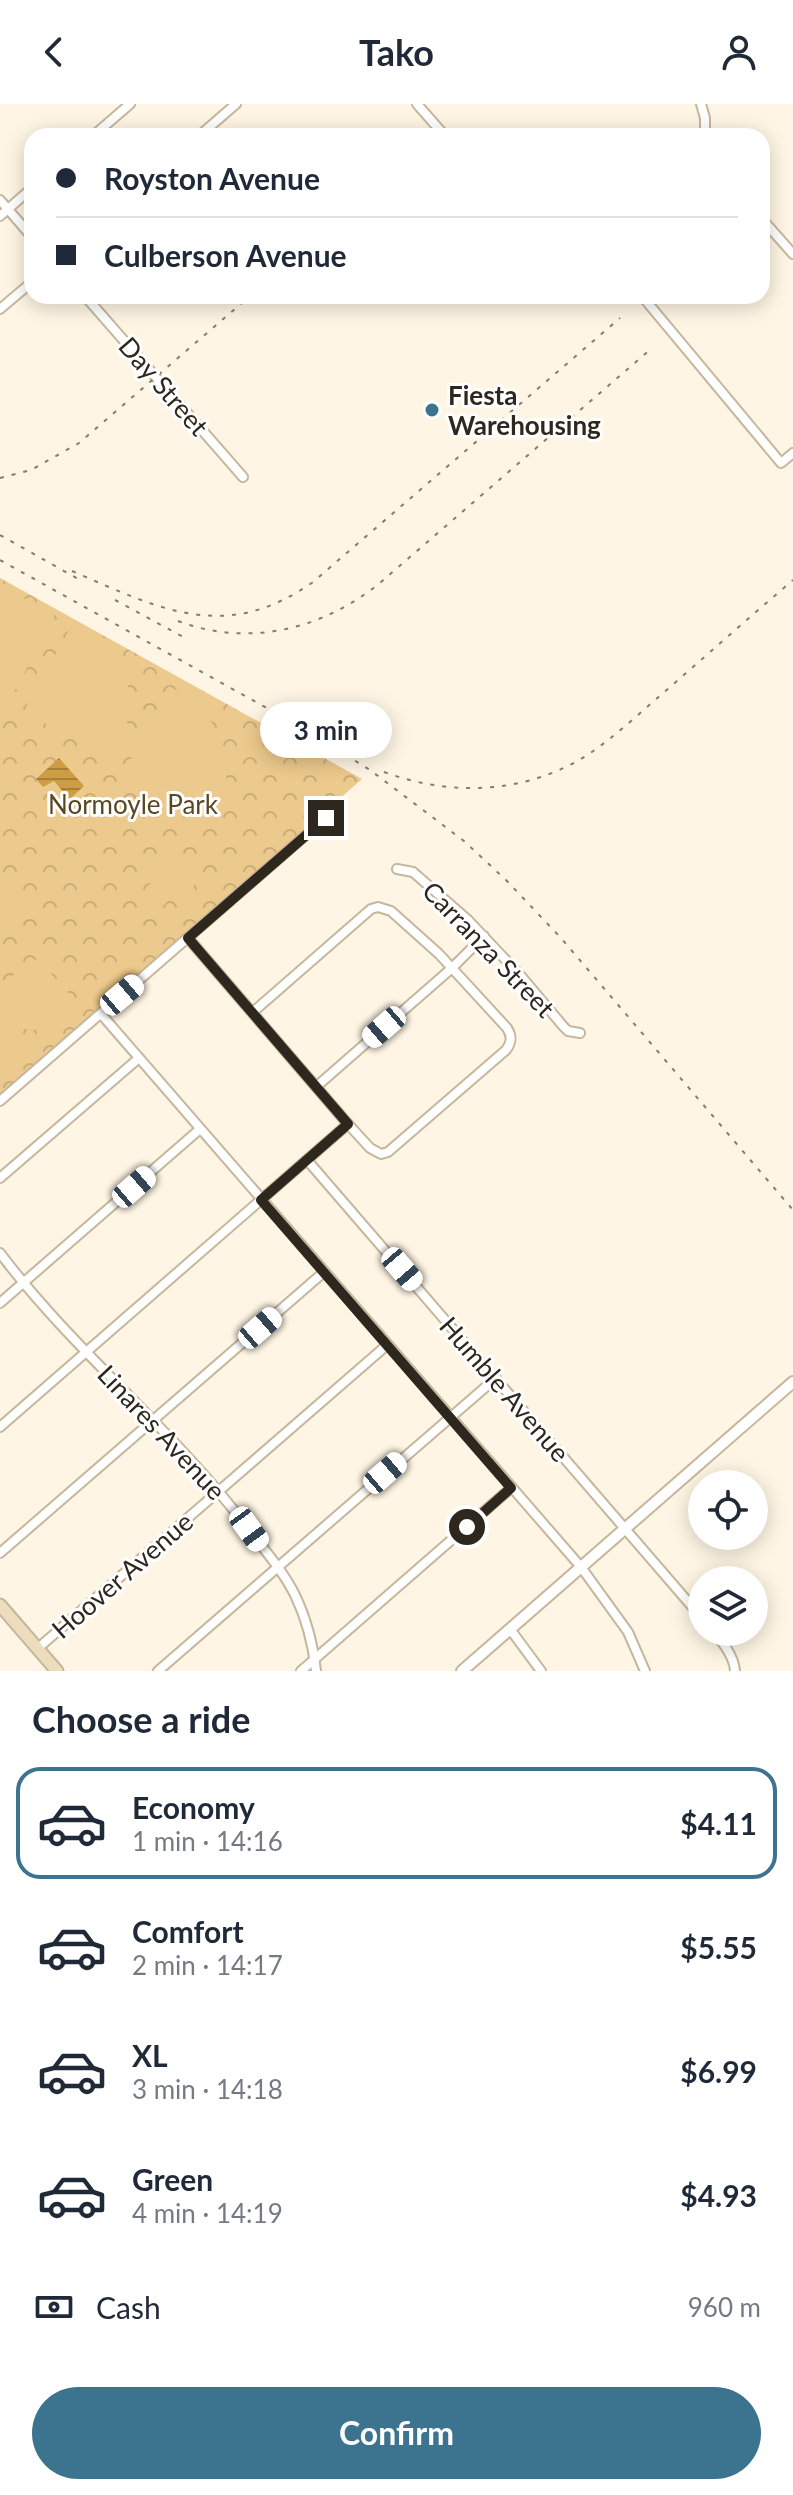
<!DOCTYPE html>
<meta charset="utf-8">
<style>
:root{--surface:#fff;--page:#f2f2f3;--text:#1f2937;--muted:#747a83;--line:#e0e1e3;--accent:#3c738e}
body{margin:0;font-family:Lato,sans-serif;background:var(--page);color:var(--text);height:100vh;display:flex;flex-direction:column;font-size:30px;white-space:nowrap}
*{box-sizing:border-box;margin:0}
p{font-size:26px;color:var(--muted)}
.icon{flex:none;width:44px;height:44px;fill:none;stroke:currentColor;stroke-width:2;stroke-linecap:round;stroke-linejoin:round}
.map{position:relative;height:1567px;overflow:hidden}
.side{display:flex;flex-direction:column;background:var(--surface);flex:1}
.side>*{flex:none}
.top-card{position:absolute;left:24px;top:24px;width:746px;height:176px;border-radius:24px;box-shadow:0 4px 20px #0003;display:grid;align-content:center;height:176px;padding:0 32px;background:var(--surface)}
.buttons{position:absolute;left:688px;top:1366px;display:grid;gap:16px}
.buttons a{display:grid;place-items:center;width:80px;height:80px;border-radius:50%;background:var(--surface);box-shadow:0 4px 20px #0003;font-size:40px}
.end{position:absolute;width:36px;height:36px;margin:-18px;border:10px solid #2d271d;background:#fff;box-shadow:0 0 0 4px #fff}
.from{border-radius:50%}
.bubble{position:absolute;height:56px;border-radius:28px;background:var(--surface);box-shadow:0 4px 20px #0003;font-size:26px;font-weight:700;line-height:56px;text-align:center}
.car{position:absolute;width:24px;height:48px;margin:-24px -12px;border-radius:10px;box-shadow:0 0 6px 2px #0007;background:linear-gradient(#fff 24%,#345 0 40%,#fff 0 76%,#345 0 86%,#fff 0)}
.top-card b{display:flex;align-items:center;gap:28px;height:76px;font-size:30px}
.top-card b+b{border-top:2px solid var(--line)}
.top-card i{width:20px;height:20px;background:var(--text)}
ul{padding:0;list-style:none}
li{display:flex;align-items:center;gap:24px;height:112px;margin:0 16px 12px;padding:0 16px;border:4px solid transparent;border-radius:24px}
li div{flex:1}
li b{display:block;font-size:30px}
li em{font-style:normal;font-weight:700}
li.selected{border-color:var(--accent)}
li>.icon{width:72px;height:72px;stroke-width:1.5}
h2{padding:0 32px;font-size:36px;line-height:96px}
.pay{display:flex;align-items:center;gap:20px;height:88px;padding:0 32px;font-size:30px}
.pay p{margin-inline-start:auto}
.button{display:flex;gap:16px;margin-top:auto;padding:16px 32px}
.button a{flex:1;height:92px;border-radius:48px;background:var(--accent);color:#fff;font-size:32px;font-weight:700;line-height:92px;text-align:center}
header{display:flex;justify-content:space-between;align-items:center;height:104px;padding:0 32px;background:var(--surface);font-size:36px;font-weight:700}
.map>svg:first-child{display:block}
</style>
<header><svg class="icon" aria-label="back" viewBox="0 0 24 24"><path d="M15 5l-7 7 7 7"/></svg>Tako<svg class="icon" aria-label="person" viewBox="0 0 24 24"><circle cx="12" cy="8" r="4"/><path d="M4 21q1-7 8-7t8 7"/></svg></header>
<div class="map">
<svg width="793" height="1567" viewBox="0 0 793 1567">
<defs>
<pattern id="park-crowns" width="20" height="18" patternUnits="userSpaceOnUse" patternTransform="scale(2)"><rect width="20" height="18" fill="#ecc98c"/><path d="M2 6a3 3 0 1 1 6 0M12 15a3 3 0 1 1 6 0" fill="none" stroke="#cbad78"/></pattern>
<pattern id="water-rules" width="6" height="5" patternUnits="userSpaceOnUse" patternTransform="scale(2)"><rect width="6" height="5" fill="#cc9d43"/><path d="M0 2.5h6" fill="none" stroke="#a68037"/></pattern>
</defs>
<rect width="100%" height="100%" fill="#fff5e4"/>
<polygon fill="url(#park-crowns)" points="0,474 362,675 0,993"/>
<g fill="#ecc98c">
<polygon points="0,492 27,495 55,511 12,592 3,594 0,593"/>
<polygon points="72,521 110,546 120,562 128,583 127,626 115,655 31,612 26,603"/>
<path d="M169,582C227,615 242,663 210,722L127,677L124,668Z"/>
<polygon points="105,696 127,708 120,721 98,709"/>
<polygon points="176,751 186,763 166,780 156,768"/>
<polygon points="188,766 198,778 178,795 168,783"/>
<polygon points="0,767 28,801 0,827"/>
<polygon points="155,776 171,794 163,802 146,783"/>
<path d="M32,855L40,857L81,904C56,927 26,937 0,909V883Z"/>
<polygon points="0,917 23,943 0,958"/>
</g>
<polygon fill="url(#water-rules)" points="59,654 84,682 71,694 68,694 54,677 43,683 36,675"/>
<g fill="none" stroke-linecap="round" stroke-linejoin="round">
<defs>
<g id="minor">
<polyline points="417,0 445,32"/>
<polyline points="701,0 705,14 705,32"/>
<polyline points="93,32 130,0"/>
<polyline points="199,32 236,0"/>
<polyline points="0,96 32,133"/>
<polyline points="0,112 32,84"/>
<polyline points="762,115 793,150"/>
<polyline points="85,192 243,373"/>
<polyline points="642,192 781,359 793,349"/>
<polyline points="0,205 32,178"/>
<polyline points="397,765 413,768 468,816 521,872 563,922 568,927 580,929"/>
<path d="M188,834L348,1020L370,1044L381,1050L388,1048L506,946C512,938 512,932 507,924L439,850L391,807L378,803L371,805L253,908"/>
<polyline points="101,910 581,1463 628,1528 645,1567"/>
<polyline points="317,982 452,864 484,832"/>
<polyline points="0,997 330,710"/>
<polyline points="307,1056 702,1514"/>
<polyline points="0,1074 139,954"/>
<path d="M0,1149C76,1250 178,1329 253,1431C268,1450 284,1469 295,1491C307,1516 313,1540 316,1567"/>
<polyline points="0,1199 200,1025"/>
<polyline points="0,1323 348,1020"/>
<polyline points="0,1449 324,1168"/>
<polyline points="510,1525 541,1567"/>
<path d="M714,1528C723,1539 734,1552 735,1567"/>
<polyline points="37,1545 387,1241"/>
<polyline points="158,1567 496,1274"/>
<polyline points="301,1567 511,1384"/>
</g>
<polyline id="tertiary" points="462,1567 793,1278"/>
<polyline id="secondary" points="0,1501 57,1567"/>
</defs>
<use href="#minor" stroke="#c6b79c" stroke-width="12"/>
<use href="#tertiary" stroke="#c6b79c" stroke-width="14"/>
<use href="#secondary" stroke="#c6b79c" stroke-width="15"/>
<use href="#minor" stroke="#fff" stroke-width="8"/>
<use href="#tertiary" stroke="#fff" stroke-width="10"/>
<use href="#secondary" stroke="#ecddbd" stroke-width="11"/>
<g stroke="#847c6f" stroke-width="2" stroke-dasharray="4 8" stroke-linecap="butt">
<polyline points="0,374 31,366 79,339 250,192"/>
<polyline points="0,431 80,476"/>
<polyline points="0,456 301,623 370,666 464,737 506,776 561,834 793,1106"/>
<path d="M72,467C160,505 225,540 313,478L620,214"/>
<polyline points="115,496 187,535"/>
<path d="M178,517C249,544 324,525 381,478L652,244"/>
<path d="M384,668C452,693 527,690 589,650C617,631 643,606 669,584C710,548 751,512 793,476"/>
</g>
</g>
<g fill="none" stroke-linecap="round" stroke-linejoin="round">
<polyline stroke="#2d271d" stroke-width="10" points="326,714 188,834 348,1020 261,1096 511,1384 467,1423"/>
</g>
<circle fill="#3c738e" stroke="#fff" stroke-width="3" cx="432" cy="306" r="8"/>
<g text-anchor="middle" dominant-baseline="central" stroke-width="6" stroke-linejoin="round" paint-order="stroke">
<g font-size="26" fill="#2d271d" stroke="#fff">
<text transform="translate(164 282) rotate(49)">Day Street</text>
<text transform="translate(489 845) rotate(46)">Carranza Street</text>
<text transform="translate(505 1285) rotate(49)">Humble Avenue</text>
<text transform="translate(162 1328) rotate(47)">Linares Avenue</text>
<text transform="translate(122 1471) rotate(-41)">Hoover Avenue</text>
</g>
<g font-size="26" font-weight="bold" fill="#2d271d" stroke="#fff" text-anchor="start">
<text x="448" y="291">Fiesta<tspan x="448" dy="30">Warehousing</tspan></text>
</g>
<g font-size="26" fill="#5a4621" stroke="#fff">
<text x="133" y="700">Normoyle Park</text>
</g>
</g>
</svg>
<div class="buttons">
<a><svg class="icon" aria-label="locate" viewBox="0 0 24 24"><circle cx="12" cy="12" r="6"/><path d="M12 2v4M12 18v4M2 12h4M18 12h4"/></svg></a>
<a><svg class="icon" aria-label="layers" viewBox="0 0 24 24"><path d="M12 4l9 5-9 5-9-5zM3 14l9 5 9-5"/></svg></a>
</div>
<i class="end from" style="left:467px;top:1423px"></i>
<i class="end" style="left:326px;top:714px"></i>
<div class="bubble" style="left:260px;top:598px;width:132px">3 min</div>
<i class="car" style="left:122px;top:891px;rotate:50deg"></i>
<i class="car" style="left:384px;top:923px;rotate:229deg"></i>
<i class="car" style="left:134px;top:1083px;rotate:49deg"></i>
<i class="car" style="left:402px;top:1165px;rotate:139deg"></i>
<i class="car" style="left:260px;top:1224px;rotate:49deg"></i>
<i class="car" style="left:385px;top:1369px;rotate:49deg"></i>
<i class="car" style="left:249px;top:1425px;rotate:144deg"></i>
<div class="top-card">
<b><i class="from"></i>Royston Avenue</b>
<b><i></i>Culberson Avenue</b>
</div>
</div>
<section class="side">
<h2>Choose a ride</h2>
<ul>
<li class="selected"><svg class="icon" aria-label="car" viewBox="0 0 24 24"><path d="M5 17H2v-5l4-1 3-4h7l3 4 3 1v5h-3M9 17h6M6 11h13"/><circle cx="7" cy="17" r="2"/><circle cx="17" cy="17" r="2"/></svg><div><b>Economy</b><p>1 min · 14:16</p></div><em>$4.11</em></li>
<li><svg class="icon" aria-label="car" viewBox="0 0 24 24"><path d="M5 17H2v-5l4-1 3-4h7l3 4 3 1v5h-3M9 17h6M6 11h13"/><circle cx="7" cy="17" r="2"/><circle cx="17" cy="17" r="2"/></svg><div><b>Comfort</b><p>2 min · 14:17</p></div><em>$5.55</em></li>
<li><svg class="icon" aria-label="car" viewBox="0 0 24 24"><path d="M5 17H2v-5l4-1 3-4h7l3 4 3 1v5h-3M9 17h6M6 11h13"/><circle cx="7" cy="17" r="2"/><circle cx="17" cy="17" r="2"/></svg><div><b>XL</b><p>3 min · 14:18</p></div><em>$6.99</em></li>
<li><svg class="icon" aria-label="car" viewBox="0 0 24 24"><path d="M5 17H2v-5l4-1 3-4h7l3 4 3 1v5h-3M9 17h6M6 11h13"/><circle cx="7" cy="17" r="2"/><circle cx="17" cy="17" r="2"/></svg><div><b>Green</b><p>4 min · 14:19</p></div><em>$4.93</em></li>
</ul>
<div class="pay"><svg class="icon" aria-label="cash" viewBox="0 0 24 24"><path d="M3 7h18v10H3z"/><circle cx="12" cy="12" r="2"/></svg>Cash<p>960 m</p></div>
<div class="button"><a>Confirm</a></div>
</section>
